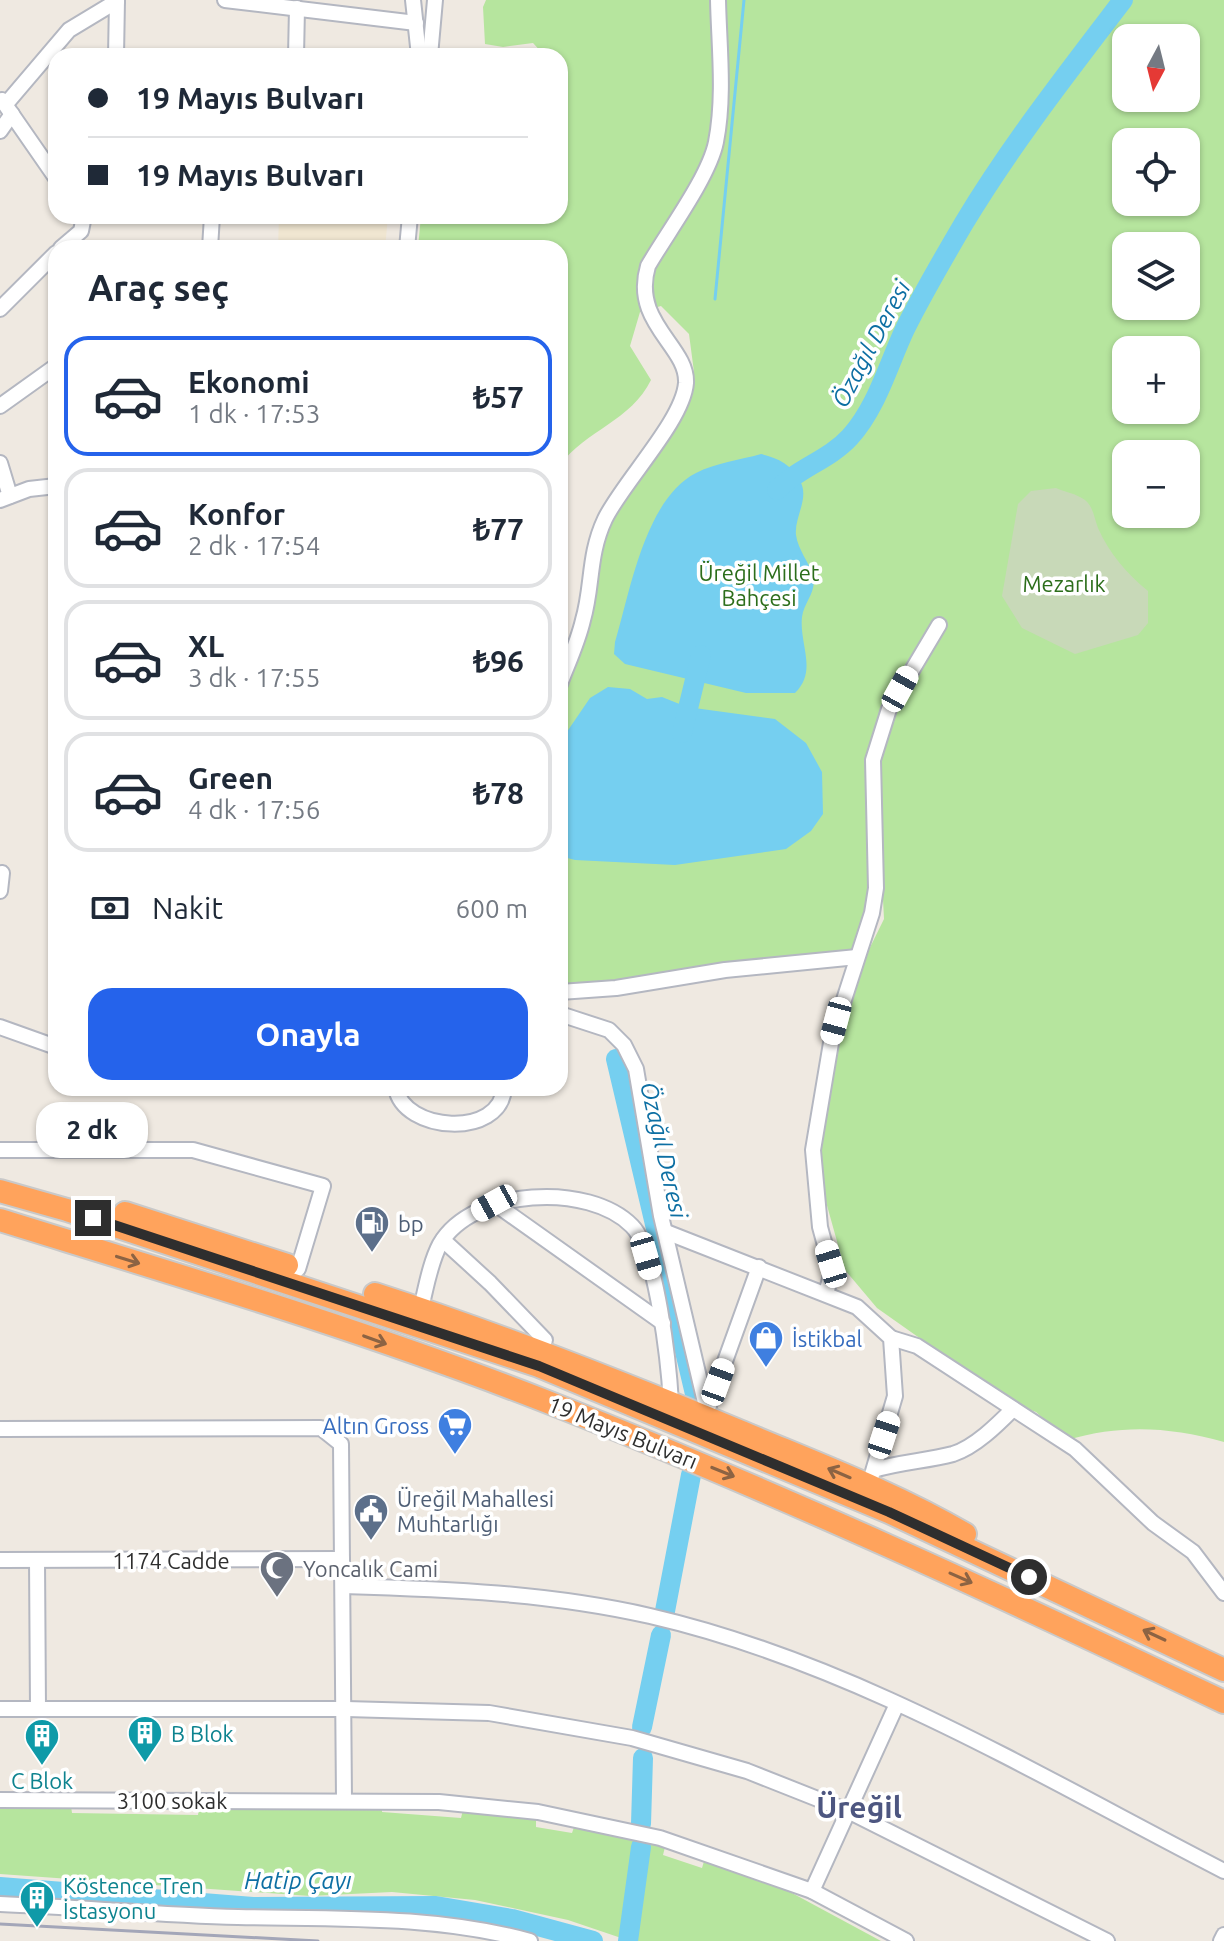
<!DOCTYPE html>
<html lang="tr">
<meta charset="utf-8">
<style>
:root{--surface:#fff;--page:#f6f6f7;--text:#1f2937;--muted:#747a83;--line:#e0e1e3;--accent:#2563eb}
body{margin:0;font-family:Ubuntu,sans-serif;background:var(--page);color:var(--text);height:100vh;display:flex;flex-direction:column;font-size:30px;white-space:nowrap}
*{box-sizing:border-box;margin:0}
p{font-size:26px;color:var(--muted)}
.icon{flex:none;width:44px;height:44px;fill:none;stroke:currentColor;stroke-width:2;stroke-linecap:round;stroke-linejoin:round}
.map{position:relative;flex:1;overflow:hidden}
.panel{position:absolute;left:48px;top:240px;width:520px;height:856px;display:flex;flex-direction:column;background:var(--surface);border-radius:24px;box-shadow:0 2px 6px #0004}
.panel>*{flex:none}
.guide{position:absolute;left:48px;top:48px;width:520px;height:176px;border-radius:24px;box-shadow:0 2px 6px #0004;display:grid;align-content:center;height:176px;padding:0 40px;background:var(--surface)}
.needle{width:52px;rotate:187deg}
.controls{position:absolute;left:1112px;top:24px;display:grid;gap:16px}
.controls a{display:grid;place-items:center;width:88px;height:88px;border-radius:16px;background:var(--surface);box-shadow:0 2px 6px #0004;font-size:40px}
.end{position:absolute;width:36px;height:36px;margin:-18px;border:10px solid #2e2e2e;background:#fff;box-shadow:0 0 0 4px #fff}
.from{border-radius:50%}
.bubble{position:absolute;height:56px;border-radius:24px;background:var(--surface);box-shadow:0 2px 6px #0004;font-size:26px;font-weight:700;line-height:56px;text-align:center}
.car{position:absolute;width:24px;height:48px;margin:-24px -12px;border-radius:10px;box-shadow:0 0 6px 2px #0007;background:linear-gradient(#fff 24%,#345 0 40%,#fff 0 76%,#345 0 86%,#fff 0)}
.guide b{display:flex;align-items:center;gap:28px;height:76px;font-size:30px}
.guide b+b{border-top:2px solid var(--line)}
.guide i{width:20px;height:20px;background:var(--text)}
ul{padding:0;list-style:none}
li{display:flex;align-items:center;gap:24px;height:120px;margin:0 16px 12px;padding:0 24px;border:4px solid var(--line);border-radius:24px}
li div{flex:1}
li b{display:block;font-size:30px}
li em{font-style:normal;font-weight:700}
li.on{border-color:var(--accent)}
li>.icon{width:72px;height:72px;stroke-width:1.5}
h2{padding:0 40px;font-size:36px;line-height:96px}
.pay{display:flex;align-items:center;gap:20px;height:88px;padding:0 40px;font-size:30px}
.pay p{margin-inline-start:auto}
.cta{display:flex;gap:16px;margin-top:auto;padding:16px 40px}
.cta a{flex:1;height:92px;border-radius:24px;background:var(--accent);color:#fff;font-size:32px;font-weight:700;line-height:92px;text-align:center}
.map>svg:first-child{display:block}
</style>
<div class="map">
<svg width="1224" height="1941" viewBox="0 0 1224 1941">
<rect width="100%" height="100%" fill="#efe9e1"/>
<polygon fill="#f0e6d1" points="279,216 388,216 385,248 278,248"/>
<g fill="#b6e59e" fill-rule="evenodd">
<path d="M486,0H1224V1442C1169,1427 1123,1424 1067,1440L1036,1412L1013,1404L877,1308L845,1270L821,1184V1145L837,1031L851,986L884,919L876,761L879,722L868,764L871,881L856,949L599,985L560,987V698L586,632L605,530L625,494L670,435L693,394L694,372L689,334L661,306L640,312L630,346L651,380C631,421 586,430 560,465V248H418L421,216H560V56H545L533,43L503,47L485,44L483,7ZM1126,38H1186V98H1126ZM1126,142H1186V202H1126ZM1126,246H1186V306H1126ZM1126,350H1186V410H1126ZM1126,454H1186V514H1126Z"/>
<polygon points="0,1805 71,1806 72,1813 198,1815 199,1808 382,1805 382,1812 461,1818 463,1810 536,1819 536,1827 572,1833 574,1827 665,1847 663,1855 702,1868 705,1858 779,1886 881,1941 630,1941 568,1920 475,1900 392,1892 310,1896 0,1874"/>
</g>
<path fill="#c8d9b8" d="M1056,488C1065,492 1077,494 1085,500C1094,508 1094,518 1098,528C1109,553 1127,574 1148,591V623L1138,635L1075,654L1022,628L1002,596L1018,504L1031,491Z"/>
<g fill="#75cff0">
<path d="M761,454C778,458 792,465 800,481C810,498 794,517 796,535C798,550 809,562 813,576C817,592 804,602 802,617C799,644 818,671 795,693H746L625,664L614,654L615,642C630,592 645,499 696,473C715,463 740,460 761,454Z"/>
<polygon points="608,687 630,689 647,699 662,697 687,707 775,719 806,743 822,772 823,814 811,831 786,849 675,865 575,860 560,856 560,742 590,698"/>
</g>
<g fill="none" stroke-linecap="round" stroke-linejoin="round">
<polyline stroke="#75cff0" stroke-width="3" points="715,299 744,0"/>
<g stroke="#75cff0" stroke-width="20">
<path d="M777,490C798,468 829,460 850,437C877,407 888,365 905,329C923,293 944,257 964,223C1011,145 1068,72 1123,0"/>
<polyline points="682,733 701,655"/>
<polyline points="616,1059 695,1394"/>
<polyline points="665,1611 691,1475"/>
<polyline points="642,1727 661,1635"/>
<polyline points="641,1824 643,1758"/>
<polyline points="0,1887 253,1907 436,1906 512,1919 593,1941"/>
<polyline points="628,1941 641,1847"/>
</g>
<defs>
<g id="minor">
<polyline points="225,0 416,23"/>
<polyline points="413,0 419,56"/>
<polyline points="116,56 117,0"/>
<polyline points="296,56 297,8"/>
<polyline points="430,56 435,0"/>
<polyline points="2,100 56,178"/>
<polyline points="6,104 69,30 117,1"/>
<polyline points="0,131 12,114"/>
<polyline points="61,248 81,231 84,216"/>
<polyline points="210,248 212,216"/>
<polyline points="407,248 410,216"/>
<polyline points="0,309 56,253"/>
<polyline points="0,406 56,366"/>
<polyline points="0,463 10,496"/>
<polyline points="0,500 29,489 56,486"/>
<path d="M560,684C568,663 578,642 583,620C593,586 588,555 605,519C623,482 683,421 686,383C688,346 631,323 648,266C667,233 709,177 716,142C725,96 719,46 718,0"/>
<polyline points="0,891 2,873"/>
<polyline points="560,992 616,988 725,970 857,957"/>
<polyline points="560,1014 609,1030 624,1045 636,1069 661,1216 707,1411"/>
<polyline points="0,1027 56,1047"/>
<path d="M396,1088C403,1132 501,1139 504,1088"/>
<polyline points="0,1150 193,1150 323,1186 298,1269"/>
<polyline points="494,1203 663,1323"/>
<polyline points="666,1232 857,1307 891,1338 895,1396 869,1485"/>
<polyline points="443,1240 490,1283 545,1340"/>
<polyline points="826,1294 832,1271 820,1227 813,1150 832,1037 872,913 876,888 873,760 889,709 939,625"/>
<path d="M421,1308C426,1288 430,1263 440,1244C473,1188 589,1182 632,1226C657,1251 669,1366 671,1403"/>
<polyline points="891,1338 917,1346 1075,1449 1153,1523 1193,1552 1224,1593"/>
<polyline points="706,1414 759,1267"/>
<polyline points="0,1429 321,1428 341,1444 344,1800"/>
<path d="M874,1470C900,1462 927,1461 953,1454C975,1447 997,1425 1013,1409"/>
<polyline points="0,1560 342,1559"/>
<polyline points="37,1560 38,1709"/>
<path d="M343,1586C447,1589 549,1593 650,1616C854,1663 1039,1776 1224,1871"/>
<polyline points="0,1709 346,1709 489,1713 632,1738 747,1771 848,1811 1107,1941"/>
<polyline points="0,1800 439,1802 538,1812 660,1838 812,1891 897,1704"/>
<polyline points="812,1891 906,1941"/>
<path d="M0,1904C79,1907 159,1915 238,1917C336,1919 435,1915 530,1941"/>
<polyline points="1221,1941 1224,1935"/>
</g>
<g id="highway">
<polyline points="0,1191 67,1210 539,1366 889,1512 1224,1670"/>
<polyline points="125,1213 287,1265"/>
<path d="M0,1220C181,1276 363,1330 540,1399C773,1490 999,1595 1224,1702"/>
<path d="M375,1294C499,1334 619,1381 739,1431C815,1463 893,1492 965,1534"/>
</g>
</defs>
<use href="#minor" stroke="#b4b7c1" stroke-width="18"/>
<use href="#highway" stroke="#c9c9c9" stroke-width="26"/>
<use href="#minor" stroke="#fff" stroke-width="14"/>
<use href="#highway" stroke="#ffa35c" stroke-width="22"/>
<polyline stroke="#a3a6b8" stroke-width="3" points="0,1924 318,1941"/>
</g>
<defs><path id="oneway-shaft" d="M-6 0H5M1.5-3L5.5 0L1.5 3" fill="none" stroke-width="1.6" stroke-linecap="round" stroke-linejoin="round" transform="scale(2)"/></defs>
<g stroke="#8c6343">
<use href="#oneway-shaft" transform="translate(128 1260) rotate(17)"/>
<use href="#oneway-shaft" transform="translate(375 1340) rotate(20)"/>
<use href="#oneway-shaft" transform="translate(723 1472) rotate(22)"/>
<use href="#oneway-shaft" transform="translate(839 1473) rotate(-157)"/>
<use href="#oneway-shaft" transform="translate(961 1578) rotate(24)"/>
<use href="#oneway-shaft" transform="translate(1154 1635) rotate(-155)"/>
</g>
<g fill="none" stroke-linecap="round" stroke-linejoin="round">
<polyline stroke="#2e2e2e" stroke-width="10" points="93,1218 539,1366 889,1512 1029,1577"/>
</g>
<defs>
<symbol id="fuel-pin" viewBox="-11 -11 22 30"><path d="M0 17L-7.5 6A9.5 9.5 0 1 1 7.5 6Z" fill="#5c6f8a" stroke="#fff"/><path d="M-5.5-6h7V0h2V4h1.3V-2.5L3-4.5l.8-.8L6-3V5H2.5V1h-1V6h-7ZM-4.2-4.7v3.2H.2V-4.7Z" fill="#fff"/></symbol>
<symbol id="shop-pin" viewBox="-11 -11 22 30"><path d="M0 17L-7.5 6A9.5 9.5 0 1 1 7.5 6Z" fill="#3f7fe0" stroke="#fff"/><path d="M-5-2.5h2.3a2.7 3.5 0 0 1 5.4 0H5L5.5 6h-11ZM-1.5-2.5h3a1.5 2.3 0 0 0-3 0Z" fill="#fff"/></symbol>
<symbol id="supermarket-pin" viewBox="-11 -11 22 30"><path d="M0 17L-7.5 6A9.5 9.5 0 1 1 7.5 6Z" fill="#3f7fe0" stroke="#fff"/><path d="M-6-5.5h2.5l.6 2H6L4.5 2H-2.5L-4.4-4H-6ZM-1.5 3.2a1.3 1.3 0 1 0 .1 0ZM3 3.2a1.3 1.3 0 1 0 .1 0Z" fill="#fff"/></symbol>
<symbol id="civic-pin" viewBox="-11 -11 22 30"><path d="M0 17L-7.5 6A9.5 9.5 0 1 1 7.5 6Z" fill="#5c6f8a" stroke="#fff"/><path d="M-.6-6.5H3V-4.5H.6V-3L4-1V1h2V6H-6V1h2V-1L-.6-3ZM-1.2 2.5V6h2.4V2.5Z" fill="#fff"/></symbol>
<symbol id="mosque-pin" viewBox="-11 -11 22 30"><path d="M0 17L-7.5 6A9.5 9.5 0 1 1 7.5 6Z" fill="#6b7280" stroke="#fff"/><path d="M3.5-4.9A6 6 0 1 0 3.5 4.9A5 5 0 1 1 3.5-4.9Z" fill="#fff"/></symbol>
<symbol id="building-pin" viewBox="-11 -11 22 30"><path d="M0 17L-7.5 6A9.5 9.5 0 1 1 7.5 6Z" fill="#0f9aa8" stroke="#fff"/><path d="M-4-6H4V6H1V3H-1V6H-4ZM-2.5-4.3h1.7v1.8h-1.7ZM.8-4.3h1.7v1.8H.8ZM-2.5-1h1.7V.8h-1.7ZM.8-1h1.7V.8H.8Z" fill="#fff"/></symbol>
</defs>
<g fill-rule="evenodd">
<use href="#fuel-pin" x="352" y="1203" width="40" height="54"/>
<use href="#shop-pin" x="746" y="1318" width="40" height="54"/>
<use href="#supermarket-pin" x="435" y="1405" width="40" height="54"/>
<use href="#civic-pin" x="351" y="1491" width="40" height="54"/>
<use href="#mosque-pin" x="257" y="1548" width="40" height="54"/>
<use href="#building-pin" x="125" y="1713" width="40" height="54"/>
<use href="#building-pin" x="22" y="1716" width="40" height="54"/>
<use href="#building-pin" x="17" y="1878" width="40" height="54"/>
</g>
<g text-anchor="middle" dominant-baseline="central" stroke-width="7" stroke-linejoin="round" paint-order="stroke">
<g font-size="22" fill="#2c6e1b" stroke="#fff">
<text x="759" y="572">Üreğil Millet<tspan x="759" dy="25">Bahçesi</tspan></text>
<text x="1064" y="583">Mezarlık</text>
</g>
<g font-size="22" fill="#4e5e75" stroke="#fff" text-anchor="start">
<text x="398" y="1223">bp</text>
<text x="397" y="1498">Üreğil Mahallesi<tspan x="397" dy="25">Muhtarlığı</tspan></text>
</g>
<g font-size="22" fill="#366cbe" stroke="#fff" text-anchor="start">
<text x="792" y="1338">İstikbal</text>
<text x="429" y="1425" text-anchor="end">Altın Gross</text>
</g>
<g font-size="22" fill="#2e2e2e" stroke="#fff">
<text transform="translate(623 1432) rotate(22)">19 Mayıs Bulvarı</text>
<text x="171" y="1560">1174 Cadde</text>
<text x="172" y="1800">3100 sokak</text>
</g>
<g font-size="22" fill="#5b616d" stroke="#fff" text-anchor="start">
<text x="303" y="1568">Yoncalık Cami</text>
</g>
<g font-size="22" fill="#0d838f" stroke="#fff" text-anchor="start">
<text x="171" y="1733">B Blok</text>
<text x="42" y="1780" text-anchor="middle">C Blok</text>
<text x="63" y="1885">Köstence Tren<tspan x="63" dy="25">İstasyonu</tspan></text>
</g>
<g font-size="24" font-style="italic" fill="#0d6fa3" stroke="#fff">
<text transform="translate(871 344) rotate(-62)">Özağıl Deresi</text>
<text transform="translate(664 1150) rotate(77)">Özağıl Deresi</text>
<text x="298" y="1880">Hatip Çayı</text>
</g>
<g font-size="30" font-weight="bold" fill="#4d5680" stroke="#fff">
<text x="859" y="1807">Üreğil</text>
</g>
</g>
</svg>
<div class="controls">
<a><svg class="needle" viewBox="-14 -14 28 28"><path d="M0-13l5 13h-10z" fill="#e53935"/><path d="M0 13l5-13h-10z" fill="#747a83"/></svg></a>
<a><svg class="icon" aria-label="locate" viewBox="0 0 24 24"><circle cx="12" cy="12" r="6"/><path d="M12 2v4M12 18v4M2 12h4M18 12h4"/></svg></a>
<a><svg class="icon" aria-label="layers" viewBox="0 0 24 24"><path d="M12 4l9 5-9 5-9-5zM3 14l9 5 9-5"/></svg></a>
<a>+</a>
<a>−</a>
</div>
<i class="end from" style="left:1029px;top:1577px"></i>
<i class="end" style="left:93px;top:1218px"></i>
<div class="bubble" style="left:36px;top:1102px;width:112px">2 dk</div>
<i class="car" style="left:900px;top:689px;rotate:29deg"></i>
<i class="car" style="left:836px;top:1021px;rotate:195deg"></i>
<i class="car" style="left:494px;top:1203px;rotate:241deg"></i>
<i class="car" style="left:646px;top:1256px;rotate:164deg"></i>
<i class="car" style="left:831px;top:1264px;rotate:343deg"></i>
<i class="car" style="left:718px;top:1382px;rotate:20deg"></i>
<i class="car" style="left:884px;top:1435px;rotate:18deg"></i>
<div class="guide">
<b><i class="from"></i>19 Mayıs Bulvarı</b>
<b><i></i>19 Mayıs Bulvarı</b>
</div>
<section class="panel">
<h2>Araç seç</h2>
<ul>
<li class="on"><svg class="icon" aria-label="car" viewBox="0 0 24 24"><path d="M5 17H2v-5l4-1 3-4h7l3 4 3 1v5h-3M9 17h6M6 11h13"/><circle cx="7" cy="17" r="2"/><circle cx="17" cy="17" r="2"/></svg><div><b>Ekonomi</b><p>1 dk · 17:53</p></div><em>₺57</em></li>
<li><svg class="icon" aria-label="car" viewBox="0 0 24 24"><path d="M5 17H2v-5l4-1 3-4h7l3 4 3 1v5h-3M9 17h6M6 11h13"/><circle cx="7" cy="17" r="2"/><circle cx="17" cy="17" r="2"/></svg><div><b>Konfor</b><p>2 dk · 17:54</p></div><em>₺77</em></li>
<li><svg class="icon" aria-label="car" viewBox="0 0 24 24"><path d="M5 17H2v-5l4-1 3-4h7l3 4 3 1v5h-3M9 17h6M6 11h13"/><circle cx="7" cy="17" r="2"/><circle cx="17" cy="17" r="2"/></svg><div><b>XL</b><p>3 dk · 17:55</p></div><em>₺96</em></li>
<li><svg class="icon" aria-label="car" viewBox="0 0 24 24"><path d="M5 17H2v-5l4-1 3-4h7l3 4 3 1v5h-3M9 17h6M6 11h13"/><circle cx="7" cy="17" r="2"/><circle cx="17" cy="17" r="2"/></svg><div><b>Green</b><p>4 dk · 17:56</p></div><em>₺78</em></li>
</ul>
<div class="pay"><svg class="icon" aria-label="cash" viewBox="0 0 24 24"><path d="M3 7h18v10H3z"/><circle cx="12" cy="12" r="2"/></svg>Nakit<p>600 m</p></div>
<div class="cta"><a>Onayla</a></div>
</section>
</div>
